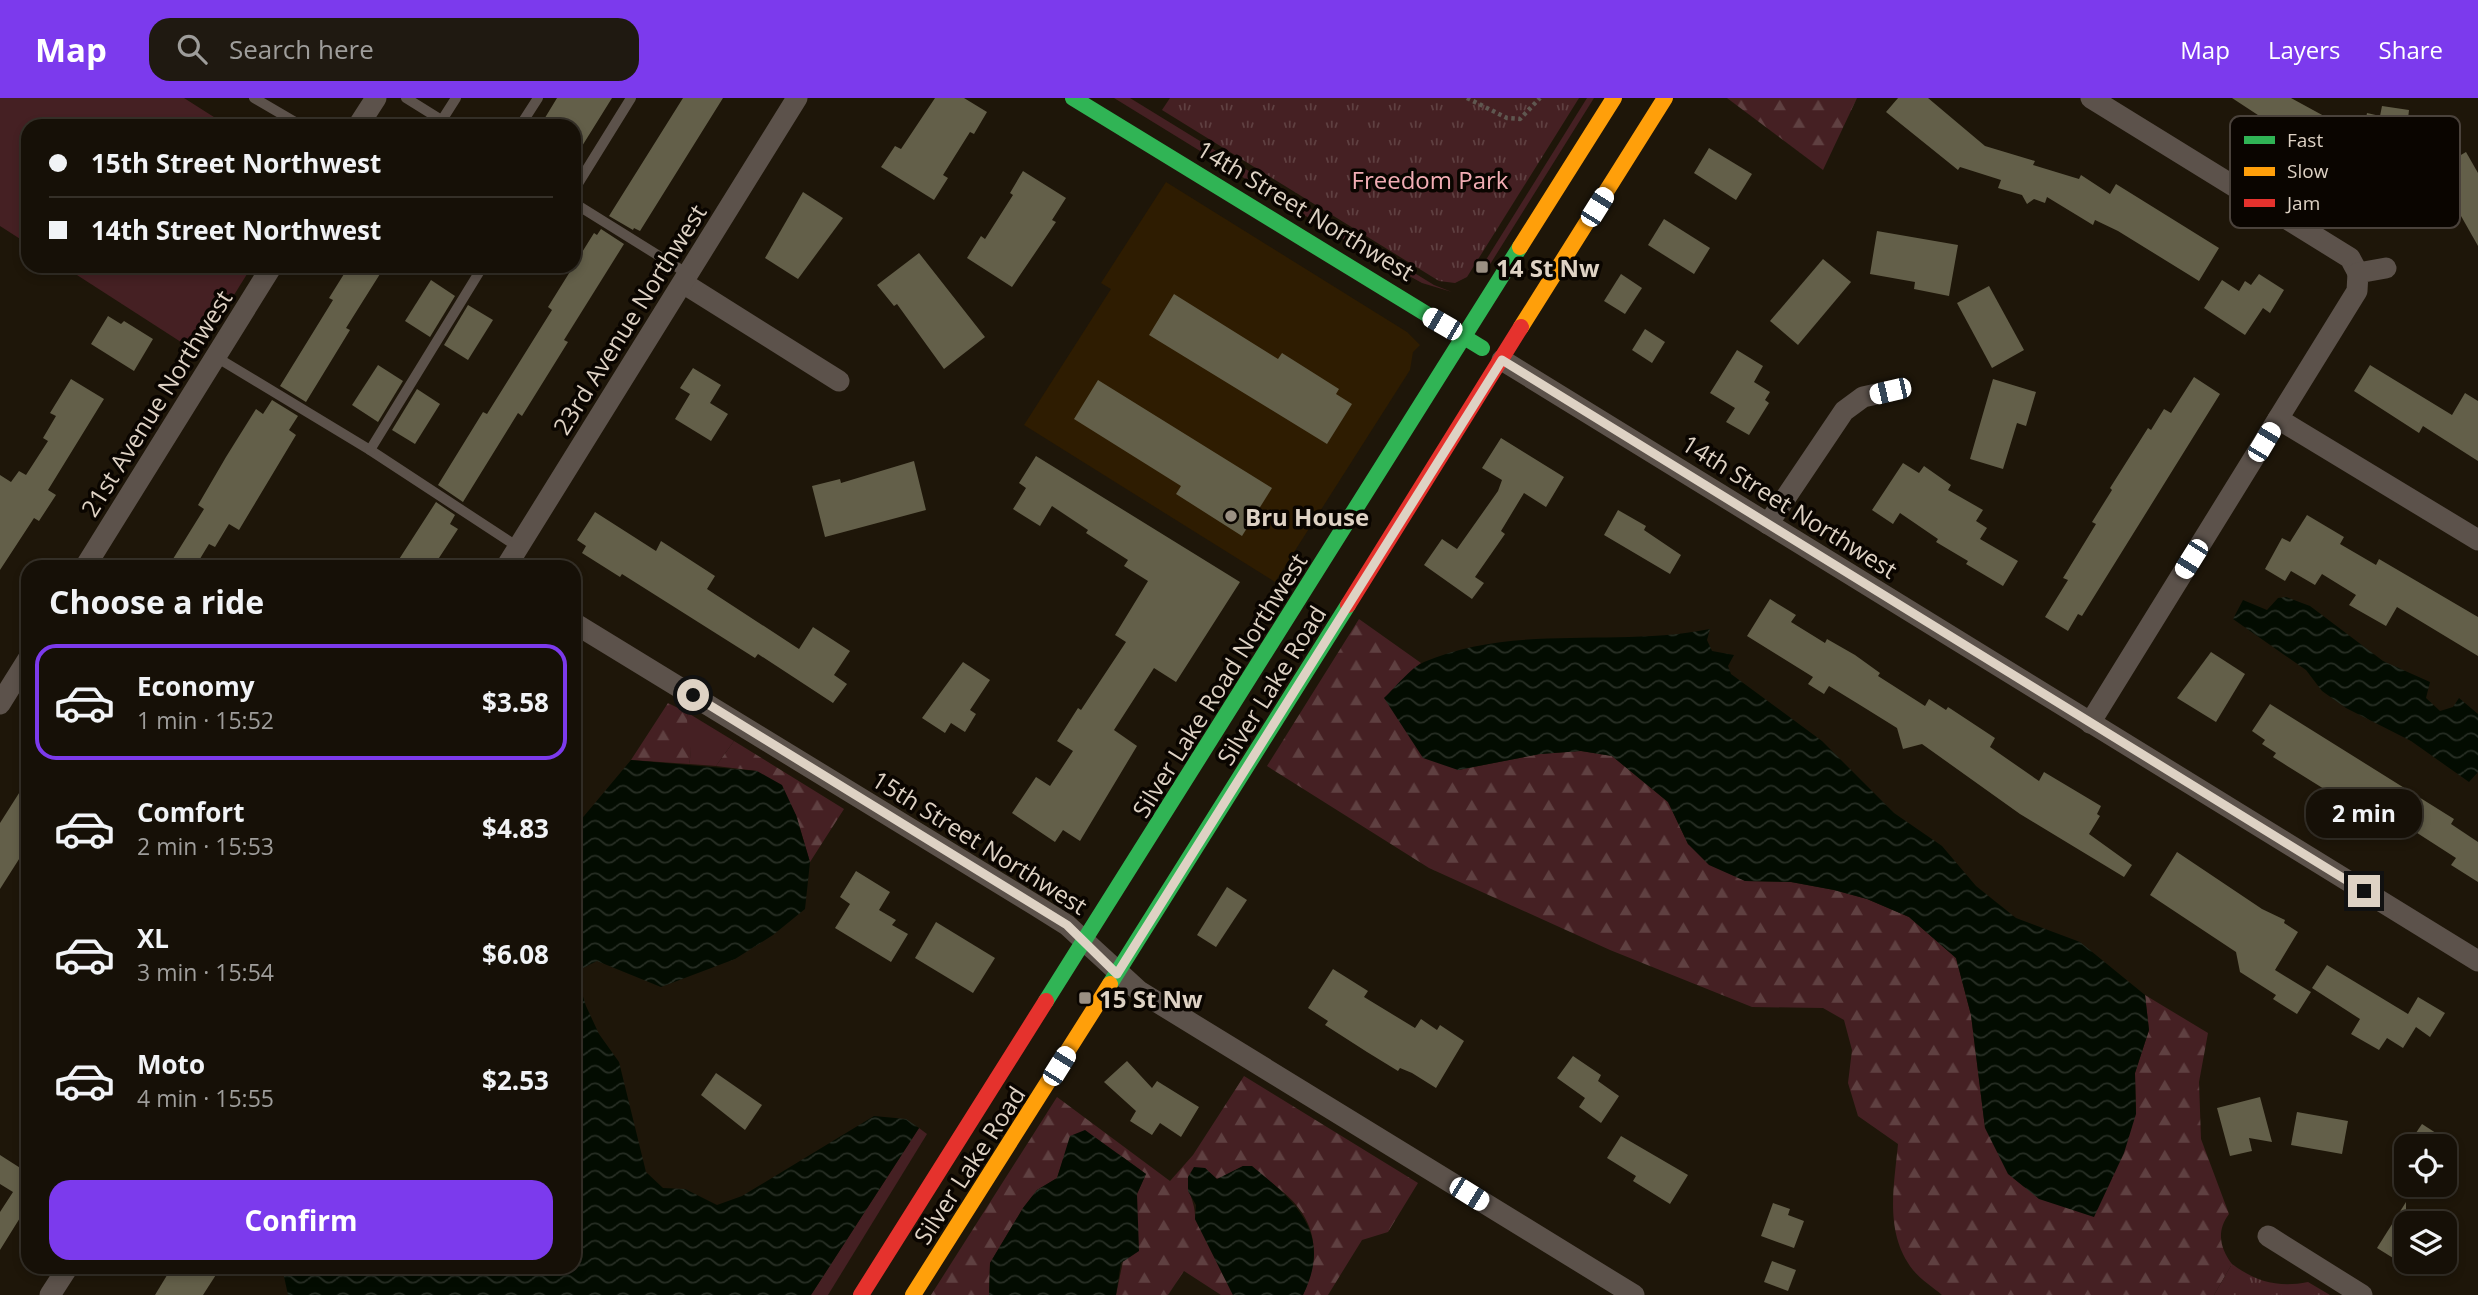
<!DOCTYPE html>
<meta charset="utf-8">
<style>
:root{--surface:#161007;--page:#1f1911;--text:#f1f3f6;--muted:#9e9d9b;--line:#353028;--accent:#7c3aed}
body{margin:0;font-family:"Open Sans",sans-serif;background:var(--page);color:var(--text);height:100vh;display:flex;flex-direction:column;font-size:26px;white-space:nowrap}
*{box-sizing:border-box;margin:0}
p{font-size:23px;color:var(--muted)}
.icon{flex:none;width:38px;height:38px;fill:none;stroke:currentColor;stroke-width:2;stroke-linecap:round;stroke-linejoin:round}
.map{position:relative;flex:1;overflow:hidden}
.details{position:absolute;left:21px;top:462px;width:560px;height:714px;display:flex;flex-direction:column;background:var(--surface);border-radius:21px;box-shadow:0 4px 10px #0003,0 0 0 2px var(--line)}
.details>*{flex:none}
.guide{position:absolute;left:21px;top:21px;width:560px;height:154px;border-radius:21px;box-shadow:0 4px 10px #0003,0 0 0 2px var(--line);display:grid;align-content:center;height:154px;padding:0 28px;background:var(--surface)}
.buttons{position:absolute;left:2394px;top:1036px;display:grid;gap:14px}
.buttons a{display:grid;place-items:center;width:63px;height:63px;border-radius:14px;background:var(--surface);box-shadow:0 4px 10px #0003,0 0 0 2px var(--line);font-size:35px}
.end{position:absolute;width:32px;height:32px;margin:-16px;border:9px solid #ded2c4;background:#111;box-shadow:0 0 0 4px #111}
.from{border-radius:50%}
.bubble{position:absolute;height:49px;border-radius:21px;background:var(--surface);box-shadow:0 4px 10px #0003,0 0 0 2px var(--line);font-size:23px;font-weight:700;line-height:49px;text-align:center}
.car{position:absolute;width:21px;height:42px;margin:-21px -10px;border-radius:9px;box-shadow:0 0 5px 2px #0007;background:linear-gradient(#fff 24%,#345 0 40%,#fff 0 76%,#345 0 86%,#fff 0)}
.guide b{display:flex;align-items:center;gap:24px;height:66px;font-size:26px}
.guide b+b{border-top:2px solid var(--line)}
.guide i{width:18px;height:18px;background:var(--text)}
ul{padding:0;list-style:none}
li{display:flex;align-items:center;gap:21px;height:116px;margin:0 14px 10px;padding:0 14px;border:4px solid transparent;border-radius:21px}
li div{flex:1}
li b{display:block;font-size:26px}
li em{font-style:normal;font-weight:700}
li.active{border-color:var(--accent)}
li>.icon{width:63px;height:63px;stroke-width:1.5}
h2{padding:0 28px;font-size:32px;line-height:84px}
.cta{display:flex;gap:14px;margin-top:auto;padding:14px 28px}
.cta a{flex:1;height:80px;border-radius:21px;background:var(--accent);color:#fff;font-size:28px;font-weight:700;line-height:80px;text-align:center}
header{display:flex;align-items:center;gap:42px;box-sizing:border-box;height:98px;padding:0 35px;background:var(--accent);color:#fff}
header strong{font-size:33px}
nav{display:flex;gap:38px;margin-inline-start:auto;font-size:24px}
.search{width:490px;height:63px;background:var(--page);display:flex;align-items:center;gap:18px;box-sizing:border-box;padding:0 24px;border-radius:21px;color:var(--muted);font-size:26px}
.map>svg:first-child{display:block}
</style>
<header>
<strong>Map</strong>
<div class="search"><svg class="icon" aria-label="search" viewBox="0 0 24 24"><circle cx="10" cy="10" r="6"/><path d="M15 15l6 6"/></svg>Search here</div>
<nav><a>Map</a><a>Layers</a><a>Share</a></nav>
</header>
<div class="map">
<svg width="2478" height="1197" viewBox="0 0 2478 1197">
<defs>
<pattern id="forest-firs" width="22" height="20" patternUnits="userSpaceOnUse" patternTransform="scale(1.75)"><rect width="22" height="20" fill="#452023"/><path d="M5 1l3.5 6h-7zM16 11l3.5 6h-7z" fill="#5f4041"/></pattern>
<pattern id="park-tufts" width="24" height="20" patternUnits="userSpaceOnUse" patternTransform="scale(1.75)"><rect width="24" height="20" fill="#452023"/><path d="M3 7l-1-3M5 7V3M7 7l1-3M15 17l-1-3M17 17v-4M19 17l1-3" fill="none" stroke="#5f4041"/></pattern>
<pattern id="water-waves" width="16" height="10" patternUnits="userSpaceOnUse" patternTransform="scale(1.75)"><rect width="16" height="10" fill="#030c01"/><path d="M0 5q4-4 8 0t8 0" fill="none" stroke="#272e24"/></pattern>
</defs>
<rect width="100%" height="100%" fill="#1e1609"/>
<polygon fill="#2e1c01" points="1166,84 1407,234 1420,247 1413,254 1410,272 1275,484 1024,327 1111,191 1101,185"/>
<g fill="#452023">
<polygon points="0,0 184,0 228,28 28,28 28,146 0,128"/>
<polygon points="1114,0 1130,0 1434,187 1452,194 1422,185 1351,146"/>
<polygon points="1587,0 1594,0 1489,168 1484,165"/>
<polygon points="63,168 252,168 198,255"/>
<path d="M688,615L734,643L716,668L689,666C694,645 683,629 688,615Z"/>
<polygon points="919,1030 927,1036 828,1197 811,1197"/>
</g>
<g fill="url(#forest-firs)">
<polygon points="1727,0 1857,0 1823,72"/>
<path d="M1359,521L1421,565L1385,600L1401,625L1458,672L1540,656L1581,653L1612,658L1668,704L1688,746L1745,783L1791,784L1834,792L1867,801L1909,819L1956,860L1971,917L1985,1030L2136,1016L2135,975L2149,932L2145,897L2208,935L2199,984L2201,1041L2229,1116C2216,1133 2220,1150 2232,1166L2214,1197H1942C1933,1189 1921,1182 1913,1172C1884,1135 1894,1089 1898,1046L1858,1018L1848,985L1852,952L1844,922L1823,910L1752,909L1610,852L1429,770L1267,668Z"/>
<path d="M668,605L688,615C684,628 695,645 689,666L631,662Z"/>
<polygon points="734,643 844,711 810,764 796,717 757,673 716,668"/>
<path d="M1244,978L1418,1085L1388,1134L1362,1142L1328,1197H1303C1332,1133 1299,1097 1243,1068L1217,1082L1205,1070L1188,1079C1187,1095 1196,1105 1195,1121L1233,1197H1221L1184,1173L1168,1197H1116L1137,1096L1146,1076L1120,1057L1071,1038L1057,1080L1037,1092L1023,1110L990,1165L989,1197H931L1057,999L1170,1083L1193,1057Z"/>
</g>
<g fill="url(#park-tufts)">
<polygon points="1170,0 1579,0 1467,179 1455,185 1439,183 1162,12"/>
<path d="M2232,1166C2256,1184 2279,1190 2308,1184L2330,1197H2214Z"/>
</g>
<g fill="url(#water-waves)">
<polygon points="2286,499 2310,508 2383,563 2430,584 2426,600 2440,613 2453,609 2459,600 2478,616 2478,674 2469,684 2411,643 2346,610 2322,593 2306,572 2233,521 2243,502 2267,512 2278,500"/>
<path d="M1710,531L1707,542L1712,553L1734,557L1728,568L1731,576L1822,643L1894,715L1942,748L1976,788L2016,820L2080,844L2145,897L2149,932L2135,975L2136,1016L2124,1055L2094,1119L2039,1101L2008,1076L1985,1030L1971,917L1956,860L1909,819L1867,801L1834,792L1791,784L1745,783L1709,767L1688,746L1668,704L1612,658L1581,653L1540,656L1458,672L1423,660L1384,600C1396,589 1410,570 1424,564C1515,525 1616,550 1710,531Z"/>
<polygon points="631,662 757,673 782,687 796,717 810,764 805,811 773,837 735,861 661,889 597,863 581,871 579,886 586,908 599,936 619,964 646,1074 663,1090 685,1091 717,1107 742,1098 874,1018 906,1021 919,1030 811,1197 288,1197 282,1169 574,1169 574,730"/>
<polygon points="1085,1032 1146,1076 1137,1096 1139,1153 1121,1165 1116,1197 989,1197 990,1165 1023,1110 1037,1092 1057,1080 1070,1038"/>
<path d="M1243,1068H1252C1297,1105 1333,1136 1303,1197H1233L1195,1121L1196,1107L1188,1093V1079L1194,1069L1205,1070L1217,1081Z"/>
</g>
<g fill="#635f49">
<polygon points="557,0 612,0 574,61 574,28 540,28"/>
<polygon points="683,0 723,0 640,133 634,130 633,132 609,118"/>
<polygon points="935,0 964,0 987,14 974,36 970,34 943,77 948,80 934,102 881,69 895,48 901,51"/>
<polygon points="1898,0 1928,0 1985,48 2035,63 2033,67 2079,81 2081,77 2110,96 2116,86 2219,150 2199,183 2118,133 2095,122 2093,127 2047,99 2045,105 2034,101 2027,106 2022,97 1998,90 2001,82 1960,69 1958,72 1886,14"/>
<polygon points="2232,0 2291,0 2335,24 2312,61 2259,28 2264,21"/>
<polygon points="2382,8 2409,12 2408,21 2413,22 2404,72 2384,68 2382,75 2344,68 2350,33 2362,40 2367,15 2380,18"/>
<polygon points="1709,50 1752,76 1736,102 1694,75"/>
<polygon points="2466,54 2478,75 2478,148 2435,72"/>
<polygon points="1023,73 1066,100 1052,122 1056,124 1012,189 967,160 981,138 985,141 1013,97 1010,95"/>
<polygon points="803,94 843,120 798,181 765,160"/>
<polygon points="1664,121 1710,150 1694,176 1648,147"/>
<polygon points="601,131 624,146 564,242 568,244 522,318 518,315 463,404 438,387 483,314 487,316 552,212 548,209 594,135 597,137"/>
<polygon points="1877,133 1958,147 1949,198 1914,191 1915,184 1870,176"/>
<polygon points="919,155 985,239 944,271 897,206 894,208 877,187"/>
<polygon points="1823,161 1851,184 1798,247 1770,223"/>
<polygon points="349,168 385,168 346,230 350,232 306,304 280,288 333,202 329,200"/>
<polygon points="1621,176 1642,190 1625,216 1604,203"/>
<polygon points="2259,176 2284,192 2270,215 2263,210 2245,237 2204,210 2222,182 2239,193 2245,183 2251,187"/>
<polygon points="431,182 455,198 430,239 405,223"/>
<polygon points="1989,188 2024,252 1992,270 1957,205"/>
<polygon points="1174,196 1278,261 1282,255 1339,291 1336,296 1352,306 1327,346 1149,237"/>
<polygon points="468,207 493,222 468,262 444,247"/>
<polygon points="108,218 121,226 124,223 153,241 134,273 91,246"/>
<polygon points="1645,231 1665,244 1652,265 1632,252"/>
<polygon points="1737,252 1763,268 1754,284 1770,294 1765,302 1769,305 1749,337 1726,324 1735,310 1710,295"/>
<polygon points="378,267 403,283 378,324 352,307"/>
<polygon points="2370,267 2452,317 2465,295 2478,303 2478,363 2423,328 2419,335 2354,293"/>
<polygon points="693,270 721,287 710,305 728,316 711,343 675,321 690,296 680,290"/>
<polygon points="2194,279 2220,296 2082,518 2078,516 2068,533 2045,519 2068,482 2063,480 2096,426 2092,424 2112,392 2110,390 2148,330 2151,332 2164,311 2171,315"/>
<polygon points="71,281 104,301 48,392 56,397 39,423 34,420 0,472 0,377 11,384 19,373 26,377 48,343 43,340 56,318 50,315"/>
<polygon points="1993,281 2036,294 2026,328 2017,325 2003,371 1970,361"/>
<polygon points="1098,282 1272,390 1242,438 1176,396 1181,388 1074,321"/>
<polygon points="417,291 440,306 415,346 392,332"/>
<polygon points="272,302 298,318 289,332 296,337 239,432 229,426 215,449 209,446 195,469 168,469 204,411 198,407 226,359 256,311 263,316"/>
<polygon points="1501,340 1564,379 1546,409 1524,395 1501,433 1505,436 1475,479 1484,485 1472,501 1424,467 1442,441 1457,451 1498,393 1502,382 1482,370"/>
<polygon points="1036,358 1240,484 1176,584 1154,570 1114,632 1137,648 1080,743 1063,732 1055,744 1012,715 1036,679 1050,688 1073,653 1057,643 1078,610 1081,612 1126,544 1115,537 1148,483 1124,468 1128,462 1086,435 1088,432 1052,408 1040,428 1013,411 1026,390 1019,385"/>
<polygon points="914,363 926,412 825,439 812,388 840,381 841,385"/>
<polygon points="1903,365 1919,375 1924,368 1951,387 1948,392 1983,412 1976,423 1987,430 1980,441 2018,463 2003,488 1966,466 1968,463 1936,444 1938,441 1900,415 1893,426 1872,412"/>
<polygon points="436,404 455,417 450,426 458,431 433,469 394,469"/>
<polygon points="1618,412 1646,428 1644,432 1681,457 1670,476 1604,437"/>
<polygon points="595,414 656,453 661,443 715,478 707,491 799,551 813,529 850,553 834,577 847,586 833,605 758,556 755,560 622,476 620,479 582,455 586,448 577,442"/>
<polygon points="2307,417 2344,439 2340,446 2376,467 2379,461 2478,519 2478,558 2397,509 2386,528 2349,507 2356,497 2322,476 2315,487 2291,473 2285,483 2265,471 2282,440 2290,444"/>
<polygon points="1770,501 1796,517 1791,524 1825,545 1827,541 1855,557 1880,575 1878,578 1925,608 1929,601 1946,612 1948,609 1995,640 1990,649 2039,683 2044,674 2101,708 2097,716 2100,718 2089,736 2132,767 2124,779 2020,716 1922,646 1903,651 1897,630 1860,607 1829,588 1824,596 1808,586 1813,579 1747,538"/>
<polygon points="2211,554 2245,576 2216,624 2177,600"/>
<polygon points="963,564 990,582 970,612 976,616 965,634 951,625 945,635 922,620"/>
<polygon points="2270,606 2454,721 2451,726 2478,744 2478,784 2451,767 2456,760 2411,731 2405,741 2376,722 2380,717 2340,693 2337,699 2273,659 2276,655 2262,646 2265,642 2252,633"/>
<polygon points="28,681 28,747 0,791 0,725"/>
<polygon points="2177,754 2262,811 2285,822 2284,825 2298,834 2275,872 2311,894 2297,916 2273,901 2276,897 2240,874 2236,854 2150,797"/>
<polygon points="856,773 890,794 879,812 896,822 892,827 908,836 891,864 835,830 850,806 840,799"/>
<polygon points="1227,789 1247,802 1216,849 1197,837"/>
<polygon points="936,824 995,860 973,895 915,860"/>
<polygon points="2327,867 2408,916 2418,899 2445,915 2430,939 2416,929 2403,950 2387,940 2379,952 2351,936 2360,921 2312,890"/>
<polygon points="1333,871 1368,893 1364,899 1415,930 1421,921 1437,932 1440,927 1464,943 1436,990 1412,975 1400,970 1398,973 1367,954 1325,927 1328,923 1308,910"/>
<polygon points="1573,958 1601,977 1598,983 1619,998 1601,1025 1579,1009 1585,1000 1557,980"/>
<polygon points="1127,963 1152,990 1157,983 1199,1009 1181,1039 1160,1025 1152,1037 1130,1023 1136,1013 1104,984"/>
<polygon points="716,975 762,1007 745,1032 701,997"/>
<polygon points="2260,999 2272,1044 2249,1040 2252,1053 2230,1058 2217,1010"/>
<polygon points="2297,1014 2348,1023 2342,1056 2291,1047"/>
<polygon points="2422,1026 2456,1048 2407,1048"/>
<polygon points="1621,1038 1688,1077 1670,1106 1633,1083 1636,1078 1607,1060"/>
<polygon points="0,1057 25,1073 28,1069 28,1107 0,1152 0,1114 13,1094 0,1086"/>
<polygon points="2406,1104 2406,1168 2377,1150"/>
<polygon points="1773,1105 1790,1111 1788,1117 1804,1123 1794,1150 1761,1138"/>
<polygon points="1772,1163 1796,1172 1788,1193 1764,1184"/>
<polygon points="172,1169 221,1169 203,1197 155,1197"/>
</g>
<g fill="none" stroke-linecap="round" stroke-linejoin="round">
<polyline stroke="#5f5750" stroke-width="4.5" stroke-dasharray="3.5 3.5" stroke-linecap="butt" points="1467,0 1507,20 1520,21 1540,0"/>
<g stroke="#5c524b" stroke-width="10">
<polyline points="254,0 302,28"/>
<polyline points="406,0 451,28"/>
<polyline points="442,22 456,0"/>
<polyline points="520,28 538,0"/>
<polyline points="574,92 631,0"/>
<polyline points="574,105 688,176"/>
<polyline points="216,259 370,352 518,449"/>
<polyline points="370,352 483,168"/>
</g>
<g stroke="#5c524b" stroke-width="21">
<polyline points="2091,0 2350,160 2358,175"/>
<polyline points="358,28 376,0"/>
<polyline points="683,185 839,283"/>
<polyline points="1502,262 2478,863"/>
<polyline points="2278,321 2478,442"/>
<polyline points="1768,426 1844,313 1863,299 1890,293"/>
<polyline points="85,469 272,168"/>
<polyline points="506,469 797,0"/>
<polyline points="574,525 1035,807 1067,827 1139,893 1634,1197"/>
<polyline points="0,606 28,561"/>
<polyline points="2090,625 2357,193 2358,175 2386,170"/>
<polyline points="2268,1138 2362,1197"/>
<polyline points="50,1197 68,1169"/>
</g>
<g stroke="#30b455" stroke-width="16">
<polyline points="1073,0 1482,250"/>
<polyline points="1110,886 1348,507"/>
<polyline points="1046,903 1520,149"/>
</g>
<g stroke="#ff9f0a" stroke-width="16">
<polyline points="1520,149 1614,0"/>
<polyline points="1521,229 1665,0"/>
<polyline points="913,1197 1110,886"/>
</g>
<g stroke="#e5322d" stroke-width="16">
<polyline points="1348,507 1521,229"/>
<polyline points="861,1197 1046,903"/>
</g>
</g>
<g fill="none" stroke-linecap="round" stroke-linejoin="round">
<polyline stroke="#ded2c4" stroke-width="9" points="693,597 1067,827 1117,876 1502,262 2364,793"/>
</g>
<g fill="#9b9083" stroke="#0a0500" stroke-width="2.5">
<rect x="1475" y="162" width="14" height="14" rx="3.5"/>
<circle cx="1231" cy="418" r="7"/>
<rect x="1078" y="893" width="14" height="14" rx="3.5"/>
</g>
<g text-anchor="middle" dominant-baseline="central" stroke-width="7" stroke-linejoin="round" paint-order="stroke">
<g font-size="24" fill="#f2adb4" stroke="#0a0500">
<text x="1430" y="81">Freedom Park</text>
</g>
<g font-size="24" fill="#ded2c4" stroke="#0a0500">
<text transform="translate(1306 112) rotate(31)">14th Street Northwest</text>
<text transform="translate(629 221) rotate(-58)">23rd Avenue Northwest</text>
<text transform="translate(156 305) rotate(-58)">21st Avenue Northwest</text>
<text transform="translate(1790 408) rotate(32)">14th Street Northwest</text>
<text transform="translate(1219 587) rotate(-58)">Silver Lake Road Northwest</text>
<text transform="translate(1271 587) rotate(-58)">Silver Lake Road</text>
<text transform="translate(980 744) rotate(32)">15th Street Northwest</text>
<text transform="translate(969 1067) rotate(-57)">Silver Lake Road</text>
</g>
<g font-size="24" font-weight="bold" fill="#ded2c4" stroke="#0a0500" text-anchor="start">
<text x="1496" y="169">14 St Nw</text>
<text x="1245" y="418">Bru House</text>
<text x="1099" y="900">15 St Nw</text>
</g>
</g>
<rect x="2230" y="18" width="230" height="112" rx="10" fill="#0a0500" stroke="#4a423b" stroke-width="2"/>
<rect x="2244" y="38" width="31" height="8" fill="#30b455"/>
<rect x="2244" y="69" width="31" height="9" fill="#ff9f0a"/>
<rect x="2244" y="101" width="31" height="8" fill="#e5322d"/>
<g font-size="19" fill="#ded2c4">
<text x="2287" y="49">Fast</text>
<text x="2287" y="80">Slow</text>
<text x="2287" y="112">Jam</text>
</g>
</svg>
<div class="buttons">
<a><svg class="icon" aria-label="locate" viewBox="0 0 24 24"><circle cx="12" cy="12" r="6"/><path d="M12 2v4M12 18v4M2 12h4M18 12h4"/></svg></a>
<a><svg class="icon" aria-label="layers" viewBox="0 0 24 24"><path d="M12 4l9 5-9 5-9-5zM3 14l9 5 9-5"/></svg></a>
</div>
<i class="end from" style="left:693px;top:597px"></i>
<i class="end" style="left:2364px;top:793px"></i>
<div class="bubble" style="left:2306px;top:691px;width:116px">2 min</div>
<i class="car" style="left:1597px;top:109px;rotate:32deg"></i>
<i class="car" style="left:1442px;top:226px;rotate:300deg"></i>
<i class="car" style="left:1890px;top:293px;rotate:257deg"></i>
<i class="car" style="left:2264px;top:344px;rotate:31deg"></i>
<i class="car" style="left:2191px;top:461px;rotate:212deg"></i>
<i class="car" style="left:1059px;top:968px;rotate:32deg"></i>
<i class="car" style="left:1469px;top:1096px;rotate:122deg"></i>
<div class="guide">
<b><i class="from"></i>15th Street Northwest</b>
<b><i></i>14th Street Northwest</b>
</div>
<section class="details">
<h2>Choose a ride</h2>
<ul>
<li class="active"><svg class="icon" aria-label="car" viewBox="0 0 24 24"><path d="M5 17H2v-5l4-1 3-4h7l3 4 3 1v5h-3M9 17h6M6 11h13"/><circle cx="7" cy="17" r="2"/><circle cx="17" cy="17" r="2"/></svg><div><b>Economy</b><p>1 min · 15:52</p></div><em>$3.58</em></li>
<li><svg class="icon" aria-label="car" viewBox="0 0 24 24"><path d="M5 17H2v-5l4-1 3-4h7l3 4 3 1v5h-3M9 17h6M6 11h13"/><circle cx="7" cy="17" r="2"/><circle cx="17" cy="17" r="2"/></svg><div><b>Comfort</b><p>2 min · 15:53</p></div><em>$4.83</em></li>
<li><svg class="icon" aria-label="car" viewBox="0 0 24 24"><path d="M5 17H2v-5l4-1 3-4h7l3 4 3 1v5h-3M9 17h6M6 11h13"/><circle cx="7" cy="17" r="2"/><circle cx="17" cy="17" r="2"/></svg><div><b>XL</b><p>3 min · 15:54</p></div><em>$6.08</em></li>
<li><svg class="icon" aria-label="car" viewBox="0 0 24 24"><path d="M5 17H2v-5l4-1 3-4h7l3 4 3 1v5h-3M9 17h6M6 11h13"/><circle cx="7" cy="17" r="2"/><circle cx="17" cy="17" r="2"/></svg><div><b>Moto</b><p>4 min · 15:55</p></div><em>$2.53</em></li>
</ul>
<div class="cta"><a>Confirm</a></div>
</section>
</div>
